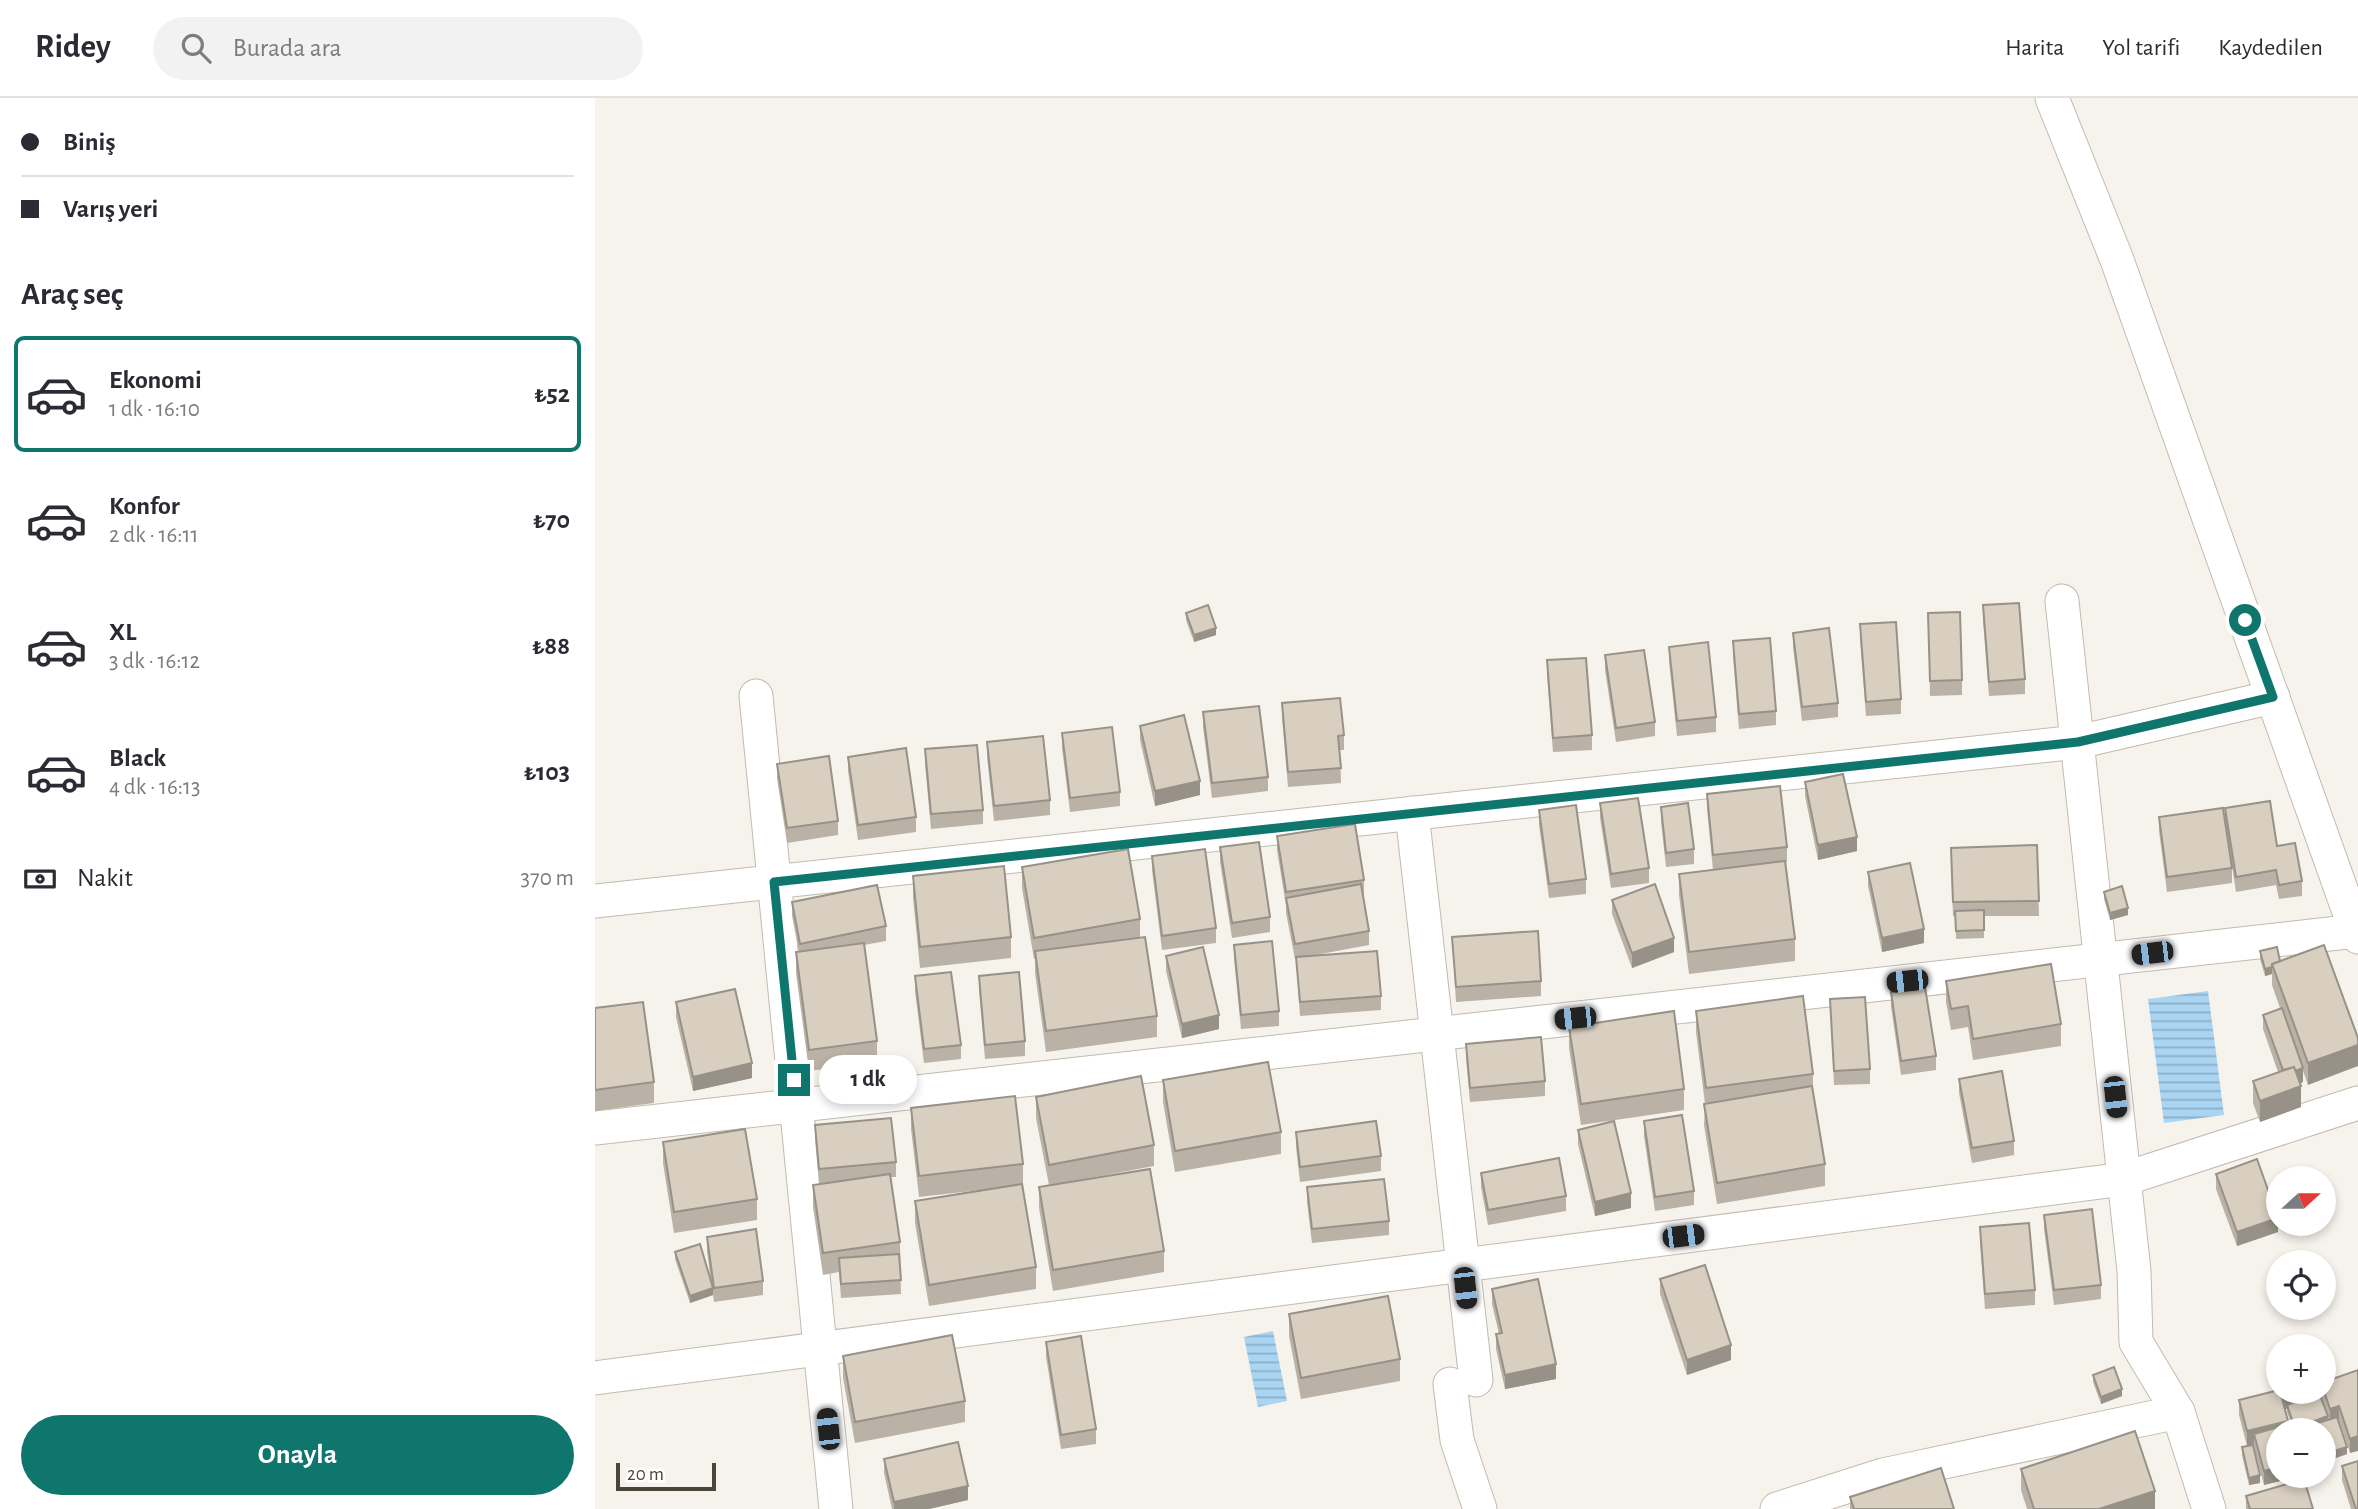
<!DOCTYPE html>
<html lang="tr">
<meta charset="utf-8">
<style>
:root{--surface:#fff;--page:#f2f2f3;--text:#2b2b33;--muted:#7c7c81;--line:#e1e1e2;--accent:#0f766e}
body{margin:0;font-family:"Alegreya Sans",sans-serif;background:var(--page);color:var(--text);height:100vh;display:flex;flex-direction:column;font-size:26px;white-space:nowrap}
*{box-sizing:border-box;margin:0}
p{font-size:23px;color:var(--muted)}
.icon{flex:none;width:38px;height:38px;fill:none;stroke:currentColor;stroke-width:2;stroke-linecap:round;stroke-linejoin:round}
.map{position:relative;flex:1;overflow:hidden}
.details{display:flex;flex-direction:column;background:var(--surface);width:595px}
.details>*{flex:none}
.guide{display:grid;align-content:center;height:154px;padding:0 21px;background:var(--surface)}
.needle{width:46px;rotate:69deg}
.buttons{position:absolute;left:1671px;top:1068px;display:grid;gap:14px}
.buttons a{display:grid;place-items:center;width:70px;height:70px;border-radius:50%;background:var(--surface);box-shadow:0 4px 10px #0003;font-size:35px}
.scale{position:absolute;left:21px;bottom:18px;width:100px;box-sizing:border-box;padding-left:7px;border:4px solid #4b4439;border-top:0;font-size:19px;line-height:24px;white-space:nowrap;color:#4b4439;-webkit-text-stroke:5px #fff;paint-order:stroke}
.end{position:absolute;width:32px;height:32px;margin:-16px;border:9px solid #0f766e;background:#fff;box-shadow:0 0 0 4px #fff}
.from{border-radius:50%}
.bubble{position:absolute;height:49px;border-radius:24px;background:var(--surface);box-shadow:0 4px 10px #0003;font-size:23px;font-weight:700;line-height:49px;text-align:center}
.car{position:absolute;width:21px;height:42px;margin:-21px -10px;border-radius:9px;box-shadow:0 0 5px 2px #0007;background:linear-gradient(#222 24%,#8ab4d8 0 40%,#222 0 76%,#8ab4d8 0 86%,#222 0)}
.guide b{display:flex;align-items:center;gap:24px;height:66px;font-size:26px}
.guide b+b{border-top:2px solid var(--line)}
.guide i{width:18px;height:18px;background:var(--text)}
ul{padding:0;list-style:none}
li{display:flex;align-items:center;gap:21px;height:116px;margin:0 14px 10px;padding:0 7px;border:4px solid transparent;border-radius:10px}
li div{flex:1}
li b{display:block;font-size:26px}
li em{font-style:normal;font-weight:700}
li.active{border-color:var(--accent)}
li>.icon{width:63px;height:63px;stroke-width:1.5}
h2{padding:0 21px;font-size:32px;line-height:84px}
.pay{display:flex;align-items:center;gap:18px;height:77px;padding:0 21px;font-size:26px}
.pay p{margin-inline-start:auto}
.cta{display:flex;gap:14px;margin-top:auto;padding:14px 21px}
.cta a{flex:1;height:80px;border-radius:42px;background:var(--accent);color:#fff;font-size:28px;font-weight:700;line-height:80px;text-align:center}
header{display:flex;align-items:center;gap:42px;box-sizing:border-box;height:98px;padding:0 35px;background:var(--surface);border-bottom:2px solid var(--line)}
header strong{font-size:33px}
nav{display:flex;gap:38px;margin-inline-start:auto;font-size:24px}
.search{width:490px;height:63px;background:var(--page);display:flex;align-items:center;gap:18px;box-sizing:border-box;padding:0 24px;border-radius:38px;color:var(--muted);font-size:26px}
main{display:flex;flex:1;min-height:0}
.map>svg:first-child{display:block}
</style>
<header>
<strong>Ridey</strong>
<div class="search"><svg class="icon" aria-label="search" viewBox="0 0 24 24"><circle cx="10" cy="10" r="6"/><path d="M15 15l6 6"/></svg>Burada ara</div>
<nav><a>Harita</a><a>Yol tarifi</a><a>Kaydedilen</a></nav>
</header>
<main>
<section class="details">
<div class="guide">
<b><i class="from"></i>Biniş</b>
<b><i></i>Varış yeri</b>
</div>
<h2>Araç seç</h2>
<ul>
<li class="active"><svg class="icon" aria-label="car" viewBox="0 0 24 24"><path d="M5 17H2v-5l4-1 3-4h7l3 4 3 1v5h-3M9 17h6M6 11h13"/><circle cx="7" cy="17" r="2"/><circle cx="17" cy="17" r="2"/></svg><div><b>Ekonomi</b><p>1 dk · 16:10</p></div><em>₺52</em></li>
<li><svg class="icon" aria-label="car" viewBox="0 0 24 24"><path d="M5 17H2v-5l4-1 3-4h7l3 4 3 1v5h-3M9 17h6M6 11h13"/><circle cx="7" cy="17" r="2"/><circle cx="17" cy="17" r="2"/></svg><div><b>Konfor</b><p>2 dk · 16:11</p></div><em>₺70</em></li>
<li><svg class="icon" aria-label="car" viewBox="0 0 24 24"><path d="M5 17H2v-5l4-1 3-4h7l3 4 3 1v5h-3M9 17h6M6 11h13"/><circle cx="7" cy="17" r="2"/><circle cx="17" cy="17" r="2"/></svg><div><b>XL</b><p>3 dk · 16:12</p></div><em>₺88</em></li>
<li><svg class="icon" aria-label="car" viewBox="0 0 24 24"><path d="M5 17H2v-5l4-1 3-4h7l3 4 3 1v5h-3M9 17h6M6 11h13"/><circle cx="7" cy="17" r="2"/><circle cx="17" cy="17" r="2"/></svg><div><b>Black</b><p>4 dk · 16:13</p></div><em>₺103</em></li>
</ul>
<div class="pay"><svg class="icon" aria-label="cash" viewBox="0 0 24 24"><path d="M3 7h18v10H3z"/><circle cx="12" cy="12" r="2"/></svg>Nakit<p>370 m</p></div>
<div class="cta"><a>Onayla</a></div>
</section>
<div class="map">
<svg width="1763" height="1411" viewBox="0 0 1763 1411">
<defs>
<pattern id="water-rules" width="6" height="5" patternUnits="userSpaceOnUse" patternTransform="scale(1.75)"><rect width="6" height="5" fill="#a9d4f2"/><path d="M0 2.5h6" fill="none" stroke="#8caec5"/></pattern>
</defs>
<rect width="100%" height="100%" fill="#f6f3ec"/>
<g fill="url(#water-rules)">
<polygon points="1613,893 1629,1017 1569,1025 1553,901"/>
<polygon points="678,1233 692,1303 663,1309 649,1239"/>
</g>
<g fill="none" stroke-linecap="round" stroke-linejoin="round">
<defs>
<g id="minor">
<polyline points="1457,0 1522,162 1763,839"/>
<polyline points="161,598 241,1411"/>
<polyline points="817,715 881,1282"/>
<polyline points="0,803 1483,644 1678,599"/>
<polyline points="0,1030 1761,833"/>
<polyline points="0,1280 1529,1081 1763,1005"/>
<polyline points="855,1286 862,1342 885,1411"/>
<polyline points="1583,1314 1614,1411"/>
<polyline points="1182,1411 1288,1377 1583,1314 1541,1244 1539,1173 1467,503"/>
</g>
</defs>
<use href="#minor" stroke="#c2bbae" stroke-width="35"/>
<use href="#minor" stroke="#fff" stroke-width="33"/>
</g>
<g fill="#bab2a6">
<polygon points="1388,507 1430,581 1430,596 1394,598 1388,522"/>
<polygon points="591,515 621,537 599,544 591,522"/>
<polygon points="1333,515 1367,582 1367,597 1335,598"/>
<polygon points="1265,526 1306,601 1306,616 1271,618 1265,541"/>
<polygon points="1198,535 1243,605 1243,619 1207,623 1198,549"/>
<polygon points="1138,543 1181,613 1181,627 1144,631 1138,558"/>
<polygon points="1074,549 1121,619 1121,634 1082,638 1074,563"/>
<polygon points="1010,557 1060,624 1060,638 1021,644 1010,572"/>
<polygon points="952,562 997,637 997,652 958,654 952,577"/>
<polygon points="687,605 749,637 749,652 745,652 746,685 693,689 687,619"/>
<polygon points="608,614 673,679 673,693 617,700 608,629"/>
<polygon points="545,628 605,697 560,708 545,642"/>
<polygon points="467,635 525,694 525,708 475,714 467,650"/>
<polygon points="392,644 455,702 455,717 399,723 392,659"/>
<polygon points="330,651 388,712 388,726 336,731 330,666"/>
<polygon points="253,659 321,719 321,734 263,742 253,673"/>
<polygon points="182,666 243,723 243,737 192,745 182,680"/>
<polygon points="1210,684 1262,753 1223,762 1210,698"/>
<polygon points="1112,696 1192,749 1192,764 1191,764 1200,841 1200,863 1094,876 1084,797 1084,776 1118,772 1112,711"/>
<polygon points="1005,705 1054,770 1054,785 1016,790 1005,720"/>
<polygon points="1066,709 1099,751 1099,766 1071,769 1066,723"/>
<polygon points="1630,710 1682,748 1707,783 1707,798 1684,801 1681,787 1641,794 1630,724"/>
<polygon points="944,712 991,781 991,796 954,800 944,727"/>
<polygon points="1564,719 1637,770 1637,785 1572,794 1564,733"/>
<polygon points="682,738 769,782 769,796 767,796 774,833 774,847 715,858 786,898 786,912 705,918 701,861 700,861 691,815 691,808 682,752"/>
<polygon points="1442,747 1444,818 1389,818 1389,840 1361,841 1360,818 1358,818 1356,764"/>
<polygon points="625,749 675,819 675,834 637,840 625,764"/>
<polygon points="557,758 621,830 621,845 567,852 557,772"/>
<polygon points="427,769 545,821 545,839 562,918 562,939 451,954 440,875 440,861 439,861 427,790"/>
<polygon points="1273,774 1329,845 1287,854 1273,788"/>
<polygon points="318,778 416,839 416,860 325,870 318,800"/>
<polygon points="1509,794 1533,817 1515,822 1509,801"/>
<polygon points="1017,802 1079,854 1037,870 1017,816"/>
<polygon points="197,804 291,828 291,843 269,847 282,943 282,964 214,973 201,875 201,854 204,854 197,818"/>
<polygon points="857,839 946,883 946,898 861,904"/>
<polygon points="639,847 684,913 684,928 646,931 639,861"/>
<polygon points="1729,847 1713,987 1708,973 1708,984 1705,985 1706,1009 1665,1024 1658,1005 1658,983 1683,974 1668,931 1668,917 1685,910 1677,887 1677,876 1670,878 1665,861 1665,853 1685,863"/>
<polygon points="571,858 624,931 587,940 571,873"/>
<polygon points="320,878 366,947 366,961 329,965 320,893"/>
<polygon points="384,878 430,943 430,958 390,961 384,893"/>
<polygon points="1351,883 1466,926 1466,948 1378,962 1373,929 1356,932 1351,904"/>
<polygon points="1296,894 1341,958 1341,972 1306,977 1296,909"/>
<polygon points="1235,901 1275,971 1275,986 1239,987"/>
<polygon points="81,904 157,980 98,993 81,919"/>
<polygon points="0,910 59,984 59,1005 0,1013"/>
<polygon points="1101,913 1218,976 1218,997 1230,1066 1230,1088 1122,1106 1109,1027 1110,1006 1101,934"/>
<polygon points="974,929 1089,991 1089,1012 986,1027 974,950"/>
<polygon points="871,946 950,983 950,998 875,1004 871,960"/>
<polygon points="1364,981 1419,1043 1419,1057 1377,1065 1364,995"/>
<polygon points="568,982 686,1034 686,1056 580,1074 568,1004"/>
<polygon points="441,999 559,1047 559,1068 484,1082 569,1153 569,1174 458,1193 444,1110 444,1089 454,1087 441,1020"/>
<polygon points="316,1010 428,1066 428,1087 441,1169 441,1191 334,1208 320,1125 320,1103 404,1090 324,1099 316,1031"/>
<polygon points="1049,1023 1099,1093 1099,1107 1060,1113 1049,1038"/>
<polygon points="220,1027 301,1064 301,1079 296,1079 305,1144 306,1196 246,1200 244,1174 228,1177 218,1109 218,1087 224,1086 220,1041"/>
<polygon points="983,1032 1036,1110 1000,1118 983,1046"/>
<polygon points="701,1034 786,1058 786,1073 705,1084 701,1049"/>
<polygon points="68,1044 162,1101 162,1122 79,1135 68,1065"/>
<polygon points="886,1075 971,1098 971,1113 893,1127 886,1089"/>
<polygon points="1621,1076 1683,1134 1642,1148 1621,1091"/>
<polygon points="712,1089 794,1123 794,1137 717,1145 712,1104"/>
<polygon points="1449,1117 1506,1187 1506,1201 1459,1207 1449,1131"/>
<polygon points="1385,1129 1440,1192 1440,1207 1390,1211 1385,1143"/>
<polygon points="112,1139 168,1183 168,1197 119,1204 118,1197 95,1205 80,1161 80,1154 116,1184 112,1153"/>
<polygon points="1065,1181 1136,1262 1092,1277 1065,1196"/>
<polygon points="897,1191 961,1281 910,1291 901,1251 901,1236 904,1236 897,1206"/>
<polygon points="694,1216 805,1261 805,1283 706,1301 694,1238"/>
<polygon points="451,1244 501,1331 501,1346 466,1351 451,1259"/>
<polygon points="248,1258 370,1303 370,1324 260,1345 248,1280"/>
<polygon points="1763,1272 1755,1355 1744,1322 1752,1356 1729,1364 1729,1332 1698,1332 1692,1314 1692,1311 1690,1311 1693,1332 1684,1332 1701,1379 1669,1387 1659,1350 1659,1346 1652,1348 1644,1317 1644,1302 1686,1293 1723,1295 1726,1299 1726,1293 1729,1293"/>
<polygon points="1498,1277 1527,1298 1506,1306 1498,1284"/>
<polygon points="1647,1349 1665,1385 1654,1387 1647,1357"/>
<polygon points="289,1361 373,1402 334,1411 297,1411 289,1375"/>
<polygon points="1747,1368 1763,1411 1756,1411 1747,1382"/>
<polygon points="1426,1371 1560,1411 1432,1411 1426,1392"/>
<polygon points="1651,1398 1718,1411 1651,1411"/>
<polygon points="1255,1399 1359,1411 1255,1411"/>
</g>
<g fill="#979187">
<polygon points="621,530 621,537 599,544 599,537"/>
<polygon points="605,683 605,697 560,708 560,693"/>
<polygon points="1262,739 1262,753 1223,762 1223,747"/>
<polygon points="1533,810 1533,817 1515,822 1515,815"/>
<polygon points="1329,831 1329,845 1287,854 1287,840"/>
<polygon points="1079,840 1079,854 1037,870 1037,855"/>
<polygon points="1677,869 1677,876 1670,878 1670,871"/>
<polygon points="624,917 624,931 587,940 587,926"/>
<polygon points="1763,947 1763,968 1713,987 1713,965"/>
<polygon points="157,965 157,980 98,993 98,979"/>
<polygon points="1708,970 1708,984 1689,991 1689,976"/>
<polygon points="1706,988 1706,1009 1665,1024 1665,1003"/>
<polygon points="1036,1095 1036,1110 1000,1118 1000,1104"/>
<polygon points="1683,1120 1683,1134 1642,1148 1642,1134"/>
<polygon points="118,1190 118,1197 95,1205 95,1198"/>
<polygon points="1136,1247 1136,1262 1092,1277 1092,1262"/>
<polygon points="961,1266 961,1281 910,1291 910,1277"/>
<polygon points="1527,1291 1527,1298 1506,1306 1506,1299"/>
<polygon points="1723,1293 1723,1301 1692,1307 1692,1311 1690,1311 1690,1304"/>
<polygon points="1744,1308 1744,1322 1735,1325 1735,1311"/>
<polygon points="1733,1318 1733,1325 1708,1330 1708,1332 1700,1332 1700,1330"/>
<polygon points="1693,1323 1693,1332 1684,1332 1659,1336 1659,1346 1652,1348 1652,1333"/>
<polygon points="1763,1338 1763,1353 1755,1355 1755,1341"/>
<polygon points="1752,1349 1752,1356 1729,1364 1729,1356"/>
<polygon points="1684,1369 1684,1377 1701,1377 1701,1379 1669,1387 1669,1373"/>
<polygon points="1665,1377 1665,1385 1654,1387 1654,1380"/>
<polygon points="373,1388 373,1402 334,1411 299,1411 299,1404"/>
<polygon points="1560,1393 1560,1411 1504,1411"/>
</g>
<g fill="#d8cfc1" stroke="#979187" stroke-width="2">
<polygon points="1424,505 1430,581 1394,584 1388,507"/>
<polygon points="613,507 621,530 599,537 591,515"/>
<polygon points="1365,514 1367,582 1335,583 1333,515"/>
<polygon points="1301,524 1306,601 1271,604 1265,526"/>
<polygon points="1234,530 1243,605 1207,609 1198,535"/>
<polygon points="1175,540 1181,613 1144,616 1138,543"/>
<polygon points="1113,544 1121,619 1082,623 1074,549"/>
<polygon points="1049,552 1060,624 1021,630 1010,557"/>
<polygon points="991,560 997,637 958,640 952,562"/>
<polygon points="745,600 749,637 743,638 746,670 693,674 687,605"/>
<polygon points="664,608 673,679 617,685 608,614"/>
<polygon points="589,617 605,683 560,693 545,628"/>
<polygon points="517,629 525,694 475,700 467,635"/>
<polygon points="448,638 455,702 399,708 392,644"/>
<polygon points="382,647 388,712 336,716 330,651"/>
<polygon points="311,650 321,719 263,727 253,659"/>
<polygon points="234,658 243,723 192,730 182,666"/>
<polygon points="1248,676 1262,739 1223,747 1210,684"/>
<polygon points="1185,688 1192,749 1118,757 1112,696"/>
<polygon points="1043,700 1054,770 1016,776 1005,705"/>
<polygon points="1675,703 1682,748 1700,745 1707,783 1684,787 1681,772 1641,779 1630,710"/>
<polygon points="1093,705 1099,751 1071,755 1066,709"/>
<polygon points="981,707 991,781 954,786 944,712"/>
<polygon points="1628,710 1637,770 1572,779 1564,719"/>
<polygon points="760,726 769,782 691,794 682,738"/>
<polygon points="664,744 675,819 637,825 625,749"/>
<polygon points="1442,747 1444,803 1358,804 1356,750"/>
<polygon points="533,751 545,821 439,840 427,769"/>
<polygon points="610,751 621,830 567,838 557,758"/>
<polygon points="1190,763 1200,841 1094,854 1084,776"/>
<polygon points="1315,765 1329,831 1287,840 1273,774"/>
<polygon points="409,768 416,839 325,849 318,778"/>
<polygon points="766,786 774,833 700,846 691,800"/>
<polygon points="1060,786 1079,840 1037,855 1017,802"/>
<polygon points="282,787 291,828 205,846 197,804"/>
<polygon points="1527,788 1533,810 1515,815 1509,794"/>
<polygon points="1389,812 1389,832 1361,833 1360,813"/>
<polygon points="943,833 946,883 861,889 857,839"/>
<polygon points="550,839 562,918 451,933 440,853"/>
<polygon points="677,843 684,913 646,917 639,847"/>
<polygon points="269,845 282,943 214,952 201,854"/>
<polygon points="1729,847 1763,940 1763,947 1713,965 1677,866"/>
<polygon points="608,849 624,917 587,926 571,858"/>
<polygon points="1682,849 1685,863 1677,866 1677,869 1670,871 1665,853"/>
<polygon points="782,853 786,898 705,904 701,859"/>
<polygon points="1456,866 1466,926 1378,941 1373,908 1356,911 1351,883"/>
<polygon points="356,874 366,947 329,951 320,878"/>
<polygon points="424,874 430,943 390,947 384,878"/>
<polygon points="1330,889 1341,958 1306,963 1296,894"/>
<polygon points="140,891 157,965 98,979 81,904"/>
<polygon points="1208,898 1218,976 1111,990 1101,913"/>
<polygon points="1270,899 1275,971 1239,973 1235,901"/>
<polygon points="48,904 59,984 0,992 0,910"/>
<polygon points="1687,910 1708,970 1700,973 1699,969 1688,972 1668,917"/>
<polygon points="1079,913 1089,991 986,1006 974,929"/>
<polygon points="946,939 950,983 875,990 871,946"/>
<polygon points="673,964 686,1034 580,1053 568,982"/>
<polygon points="1699,969 1706,988 1665,1003 1658,983"/>
<polygon points="1407,973 1419,1043 1377,1050 1364,981"/>
<polygon points="546,978 559,1047 454,1067 441,999"/>
<polygon points="1217,988 1230,1066 1122,1085 1109,1006"/>
<polygon points="420,998 428,1066 324,1078 316,1010"/>
<polygon points="1087,1017 1099,1093 1060,1099 1049,1023"/>
<polygon points="296,1020 301,1064 224,1071 220,1027"/>
<polygon points="781,1023 786,1058 705,1069 701,1034"/>
<polygon points="1019,1023 1036,1095 1000,1104 983,1032"/>
<polygon points="150,1031 162,1101 79,1114 68,1044"/>
<polygon points="964,1060 971,1098 893,1112 886,1075"/>
<polygon points="1662,1061 1683,1120 1642,1134 1621,1076"/>
<polygon points="555,1071 569,1153 458,1172 444,1089"/>
<polygon points="295,1076 305,1144 228,1155 218,1087"/>
<polygon points="789,1081 794,1123 717,1131 712,1089"/>
<polygon points="427,1086 441,1169 334,1187 320,1103"/>
<polygon points="1497,1111 1506,1187 1459,1192 1449,1117"/>
<polygon points="1434,1125 1440,1192 1390,1196 1385,1129"/>
<polygon points="161,1131 168,1183 119,1190 112,1139"/>
<polygon points="105,1146 118,1190 95,1198 80,1154"/>
<polygon points="304,1156 306,1182 246,1186 244,1160"/>
<polygon points="1110,1167 1136,1247 1092,1262 1065,1181"/>
<polygon points="943,1181 961,1266 910,1277 901,1236 907,1235 897,1191"/>
<polygon points="793,1198 805,1261 706,1280 694,1216"/>
<polygon points="357,1237 370,1303 260,1324 248,1258"/>
<polygon points="486,1238 501,1331 466,1337 451,1244"/>
<polygon points="1519,1269 1527,1291 1506,1299 1498,1277"/>
<polygon points="1763,1272 1763,1338 1755,1341 1744,1308 1735,1311 1729,1293 1729,1284"/>
<polygon points="1684,1292 1684,1293 1685,1293 1693,1323 1652,1333 1644,1302"/>
<polygon points="1686,1293 1723,1293 1690,1304"/>
<polygon points="1724,1295 1733,1318 1700,1330 1692,1307"/>
<polygon points="1742,1319 1752,1349 1729,1356 1729,1332 1709,1332 1708,1330"/>
<polygon points="1691,1327 1692,1332 1684,1332 1684,1369 1669,1373 1659,1336"/>
<polygon points="1540,1333 1560,1393 1504,1411 1439,1411 1426,1371"/>
<polygon points="363,1344 373,1388 299,1404 289,1361"/>
<polygon points="1658,1347 1665,1377 1654,1380 1647,1349"/>
<polygon points="1763,1363 1763,1411 1761,1411 1747,1368"/>
<polygon points="1346,1370 1359,1411 1259,1411 1255,1399"/>
<polygon points="1709,1381 1718,1411 1655,1411 1651,1398"/>
</g>
<g fill="none" stroke-linecap="round" stroke-linejoin="round">
<polyline stroke="#0f766e" stroke-width="9" points="199,982 179,784 1483,644 1678,599 1650,522"/>
</g>
</svg>
<div class="buttons">
<a><svg class="needle" viewBox="-14 -14 28 28"><path d="M0-13l5 13h-10z" fill="#e53935"/><path d="M0 13l5-13h-10z" fill="#7c7c81"/></svg></a>
<a><svg class="icon" aria-label="locate" viewBox="0 0 24 24"><circle cx="12" cy="12" r="6"/><path d="M12 2v4M12 18v4M2 12h4M18 12h4"/></svg></a>
<a>+</a>
<a>−</a>
</div>
<div class="scale">20 m</div>
<i class="end from" style="left:1650px;top:522px"></i>
<i class="end" style="left:199px;top:982px"></i>
<div class="bubble" style="left:224px;top:957px;width:98px">1 dk</div>
<i class="car" style="left:1557px;top:855px;rotate:263deg"></i>
<i class="car" style="left:1312px;top:883px;rotate:264deg"></i>
<i class="car" style="left:980px;top:920px;rotate:264deg"></i>
<i class="car" style="left:1520px;top:999px;rotate:174deg"></i>
<i class="car" style="left:1088px;top:1138px;rotate:83deg"></i>
<i class="car" style="left:870px;top:1190px;rotate:174deg"></i>
<i class="car" style="left:233px;top:1331px;rotate:354deg"></i>
</div>
</main>
